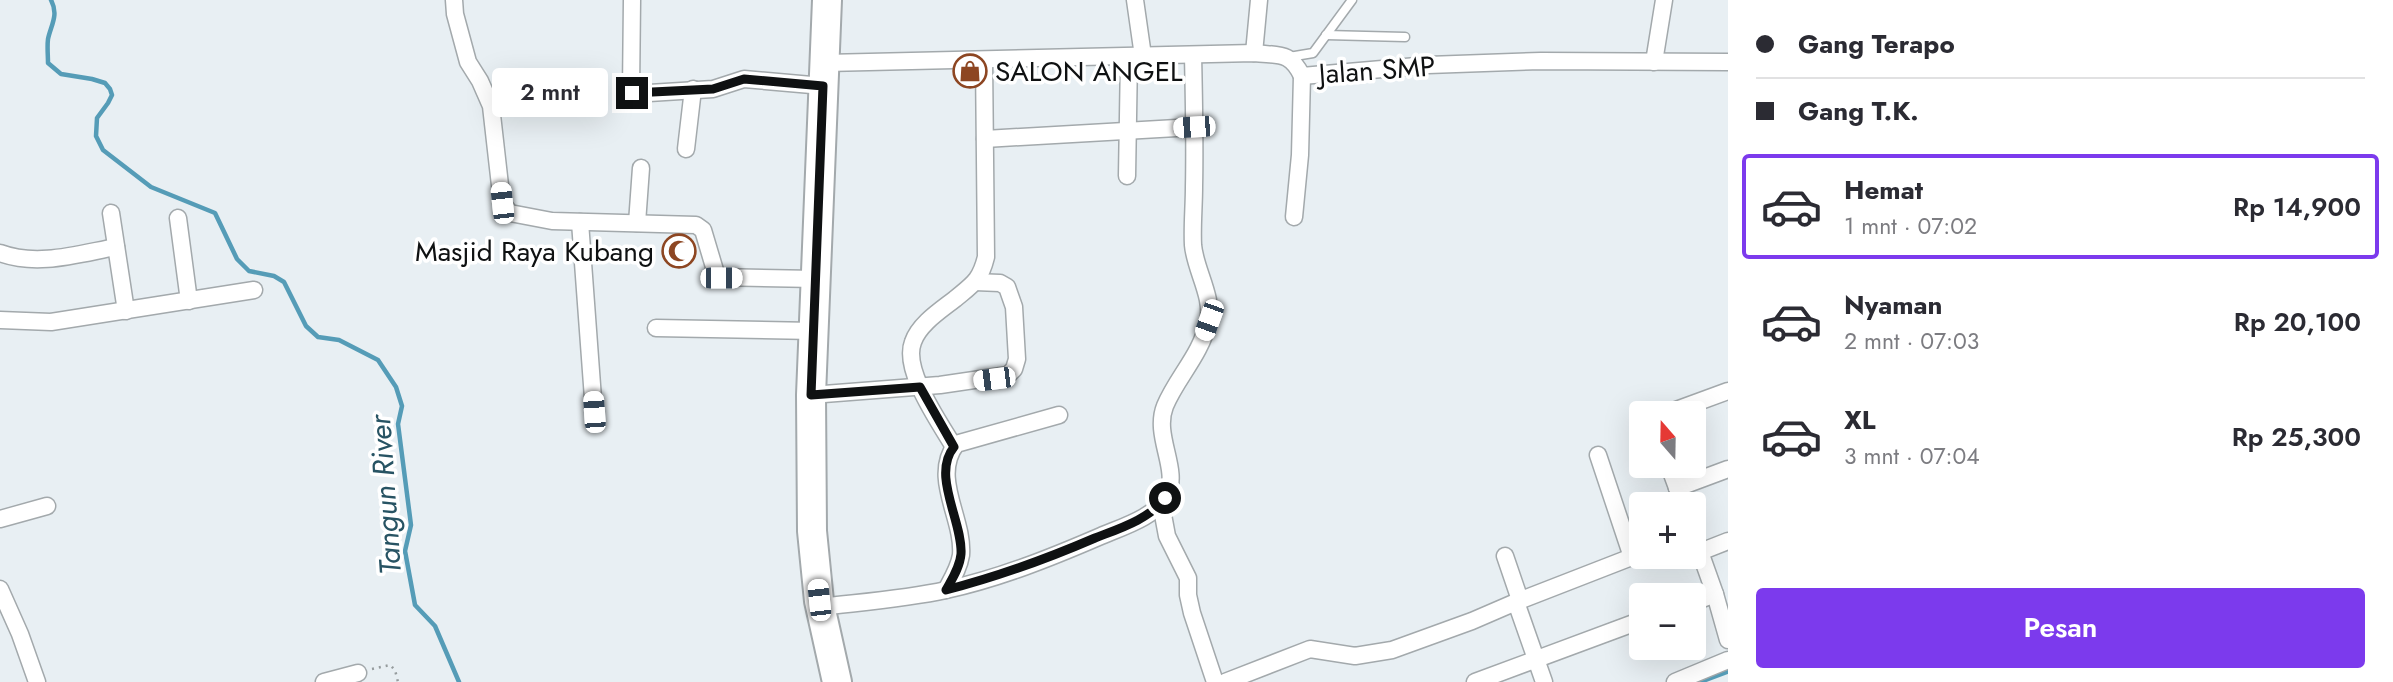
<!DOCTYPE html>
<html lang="id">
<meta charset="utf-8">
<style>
:root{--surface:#fff;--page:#f2f2f3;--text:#2b2b33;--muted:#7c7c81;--line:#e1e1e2;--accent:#7c3aed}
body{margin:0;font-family:Jost,sans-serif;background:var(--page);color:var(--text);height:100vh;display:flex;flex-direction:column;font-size:26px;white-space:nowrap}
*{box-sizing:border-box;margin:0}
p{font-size:23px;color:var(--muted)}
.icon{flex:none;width:38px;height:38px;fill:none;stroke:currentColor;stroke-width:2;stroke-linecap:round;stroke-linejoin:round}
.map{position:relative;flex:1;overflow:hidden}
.sheet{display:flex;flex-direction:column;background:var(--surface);width:665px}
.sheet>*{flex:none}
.hud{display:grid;align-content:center;height:154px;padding:0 28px;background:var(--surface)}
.needle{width:46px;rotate:340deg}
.tools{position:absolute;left:1629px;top:401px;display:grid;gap:14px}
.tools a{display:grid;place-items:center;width:77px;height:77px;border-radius:7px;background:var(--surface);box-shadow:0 7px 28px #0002;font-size:35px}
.end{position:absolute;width:32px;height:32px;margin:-16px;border:9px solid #0f1112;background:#fff;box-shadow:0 0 0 4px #fff}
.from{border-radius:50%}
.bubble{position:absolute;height:49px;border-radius:7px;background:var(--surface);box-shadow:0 7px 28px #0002;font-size:23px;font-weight:600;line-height:49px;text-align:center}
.car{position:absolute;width:21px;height:42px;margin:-21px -10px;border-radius:9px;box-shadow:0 0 5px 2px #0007;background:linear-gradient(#fff 24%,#345 0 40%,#fff 0 76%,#345 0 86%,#fff 0)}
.hud b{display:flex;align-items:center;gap:24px;height:66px;font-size:26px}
.hud b+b{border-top:2px solid var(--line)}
.hud i{width:18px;height:18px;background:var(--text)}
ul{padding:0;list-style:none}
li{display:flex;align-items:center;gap:21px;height:105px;margin:0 14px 10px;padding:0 14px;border:4px solid transparent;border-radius:7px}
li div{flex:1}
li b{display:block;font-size:26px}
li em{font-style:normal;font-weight:600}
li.current{border-color:var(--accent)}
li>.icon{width:63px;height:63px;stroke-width:1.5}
.primary-button{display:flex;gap:14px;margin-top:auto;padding:14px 28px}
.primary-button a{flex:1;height:80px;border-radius:7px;background:var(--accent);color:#fff;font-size:28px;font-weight:600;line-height:80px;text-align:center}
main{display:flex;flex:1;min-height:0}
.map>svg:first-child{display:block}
</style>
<main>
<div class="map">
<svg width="1728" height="682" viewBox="0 0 1728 682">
<rect width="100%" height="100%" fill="#e8eff3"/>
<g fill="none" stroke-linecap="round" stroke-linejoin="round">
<g stroke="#559cb7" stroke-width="4.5">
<path d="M51,0C59,15 51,25 48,39C47,47 48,55 48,63L61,74L92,79L105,83L110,89L112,95L108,103L97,118L96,136L103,150L151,187L215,213L237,259L249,271L274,276L284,282L306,326L318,337L339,340L378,360L396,387L402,406L398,424L411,525L405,551L415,605L435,626L459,682"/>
<polyline points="1700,682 1727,672"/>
</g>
<defs>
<g id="service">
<polyline points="1326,35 1405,37"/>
<polyline points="1289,57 1313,53 1352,0"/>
</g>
<g id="minor">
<polyline points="454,0 455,14 468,62 480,81 491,106 502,203 510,213 552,221 696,225 703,230 717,277 816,279"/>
<polyline points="632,0 631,91 633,94 713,89 744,79 823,86"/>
<polyline points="1135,0 1143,56"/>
<polyline points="1254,53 1259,0"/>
<polyline points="1654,62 1664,0"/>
<path d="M826,63L1254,53C1279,56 1290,51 1302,76L1428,65L1541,61L1728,62"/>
<polyline points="985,139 1194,127"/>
<polyline points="686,149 693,89"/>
<polyline points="1127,176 1129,57"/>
<polyline points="111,213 126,311"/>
<polyline points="1294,217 1300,155 1302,76"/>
<polyline points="178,218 189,301"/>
<polyline points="580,222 594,412"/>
<polyline points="637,223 641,168"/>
<path d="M0,253C37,267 78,254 116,247"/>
<polyline points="0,320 51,322 254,290"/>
<polyline points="656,328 814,331"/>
<polyline points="811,395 940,385 1008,375 1014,369 1017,359 1014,307 1007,287 1000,283 975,282"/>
<polyline points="1668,413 1728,391"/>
<path d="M954,447C940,423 902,370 913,342C919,324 941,310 955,299C973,284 980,281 986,257L984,60"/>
<polyline points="1598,455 1632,557"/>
<polyline points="1669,466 1683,504"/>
<polyline points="1677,488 1728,469"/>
<polyline points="1161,504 1167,536 1188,578 1188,595 1192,613 1215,682"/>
<polyline points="0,519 47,506"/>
<polyline points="1694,535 1715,594 1728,640"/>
<polyline points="1700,552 1728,541"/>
<polyline points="1505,556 1520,600"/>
<polyline points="0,589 20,634 37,682"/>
<path d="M946,590C952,579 959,568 961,555C964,518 931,478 956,444L1059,415"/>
<polyline points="1516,602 1544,682"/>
<polyline points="1694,602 1715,594"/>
<path d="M820,607C862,602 905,599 946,590C1000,578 1050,558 1101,536C1122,527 1156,517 1167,495C1180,469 1153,436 1165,406C1177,377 1201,355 1208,322C1214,297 1195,270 1193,245C1192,226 1194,206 1194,187C1195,143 1194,99 1193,55"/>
<polyline points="324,682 358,673"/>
<polyline points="1225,682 1310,649 1355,656 1392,650 1472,621 1516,602 1642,553"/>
<polyline points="1475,682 1642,620"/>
<polyline points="1675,682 1728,660"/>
</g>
<polyline id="trunk" points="827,0 811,395 812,531 819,601 837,682"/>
</defs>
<use href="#service" stroke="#a3a9ac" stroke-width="11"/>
<use href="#minor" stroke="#a3a9ac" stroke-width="19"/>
<use href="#trunk" stroke="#a3a9ac" stroke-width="32"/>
<polyline stroke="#959b9d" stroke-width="2.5" stroke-dasharray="2 5" stroke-linecap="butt" points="372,669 390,665 395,670 398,682"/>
<use href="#service" stroke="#fff" stroke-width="8"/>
<use href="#minor" stroke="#fff" stroke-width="16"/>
<use href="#trunk" stroke="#fff" stroke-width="28"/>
</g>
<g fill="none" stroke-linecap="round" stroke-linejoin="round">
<path stroke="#0f1112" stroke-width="9" d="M632,93L713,89L744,79L823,86L811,395L920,387L954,447C931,475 963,522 961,554C960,567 952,579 946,590C1000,576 1044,560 1095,538C1118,529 1150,519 1165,498"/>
</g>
<defs>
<symbol id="shop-ring" viewBox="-11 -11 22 22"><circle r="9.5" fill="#fff" stroke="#8d4622" stroke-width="1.5"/><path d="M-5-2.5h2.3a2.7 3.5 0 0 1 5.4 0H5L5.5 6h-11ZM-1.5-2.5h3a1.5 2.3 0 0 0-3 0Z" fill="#8d4622"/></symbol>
<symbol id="mosque-ring" viewBox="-11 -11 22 22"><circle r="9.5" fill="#fff" stroke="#8d4622" stroke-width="1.5"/><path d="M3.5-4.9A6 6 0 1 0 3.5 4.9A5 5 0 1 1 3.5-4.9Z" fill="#8d4622"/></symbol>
</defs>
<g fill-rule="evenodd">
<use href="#shop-ring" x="951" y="52" width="38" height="38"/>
<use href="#mosque-ring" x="660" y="232" width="38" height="38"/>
</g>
<g text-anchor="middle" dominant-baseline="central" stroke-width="7" stroke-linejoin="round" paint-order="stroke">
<g font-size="28" fill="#0f1112" stroke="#fff">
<text transform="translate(1377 70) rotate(-4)">Jalan SMP</text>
</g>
<g font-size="28" fill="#0f1112" stroke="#fff" text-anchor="start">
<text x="995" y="71">SALON ANGEL</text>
<text x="654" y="251" text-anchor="end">Masjid Raya Kubang</text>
</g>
<g font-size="30" font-style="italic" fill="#275363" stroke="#fff">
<text transform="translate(385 495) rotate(-94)">Tangun River</text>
</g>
</g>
</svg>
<div class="tools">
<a><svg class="needle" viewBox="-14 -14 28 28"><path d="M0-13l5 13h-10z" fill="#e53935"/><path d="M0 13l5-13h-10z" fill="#7c7c81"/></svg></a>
<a>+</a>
<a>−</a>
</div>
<i class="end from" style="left:1165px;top:498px"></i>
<i class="end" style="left:632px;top:93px"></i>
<div class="bubble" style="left:492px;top:68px;width:116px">2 mnt</div>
<i class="car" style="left:1194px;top:127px;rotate:267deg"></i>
<i class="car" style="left:502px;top:203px;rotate:354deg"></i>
<i class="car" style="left:721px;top:278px;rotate:90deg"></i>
<i class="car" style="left:1209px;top:320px;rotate:200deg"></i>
<i class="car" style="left:994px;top:379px;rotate:263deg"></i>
<i class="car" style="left:594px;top:412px;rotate:356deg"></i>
<i class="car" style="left:819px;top:600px;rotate:354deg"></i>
</div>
<section class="sheet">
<div class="hud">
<b><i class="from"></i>Gang Terapo</b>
<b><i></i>Gang T.K.</b>
</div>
<ul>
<li class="current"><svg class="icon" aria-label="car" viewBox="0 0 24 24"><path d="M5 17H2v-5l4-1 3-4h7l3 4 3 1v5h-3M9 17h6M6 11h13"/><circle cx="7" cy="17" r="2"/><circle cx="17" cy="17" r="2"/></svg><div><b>Hemat</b><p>1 mnt · 07:02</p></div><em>Rp 14,900</em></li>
<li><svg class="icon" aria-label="car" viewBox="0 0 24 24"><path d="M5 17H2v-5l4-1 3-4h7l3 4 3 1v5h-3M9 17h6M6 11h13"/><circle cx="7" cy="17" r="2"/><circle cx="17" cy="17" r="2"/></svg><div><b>Nyaman</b><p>2 mnt · 07:03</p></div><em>Rp 20,100</em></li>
<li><svg class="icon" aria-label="car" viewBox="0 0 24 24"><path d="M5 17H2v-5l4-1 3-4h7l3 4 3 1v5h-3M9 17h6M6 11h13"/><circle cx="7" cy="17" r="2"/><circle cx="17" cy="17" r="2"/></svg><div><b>XL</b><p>3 mnt · 07:04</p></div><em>Rp 25,300</em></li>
</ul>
<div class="primary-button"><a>Pesan</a></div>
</section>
</main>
